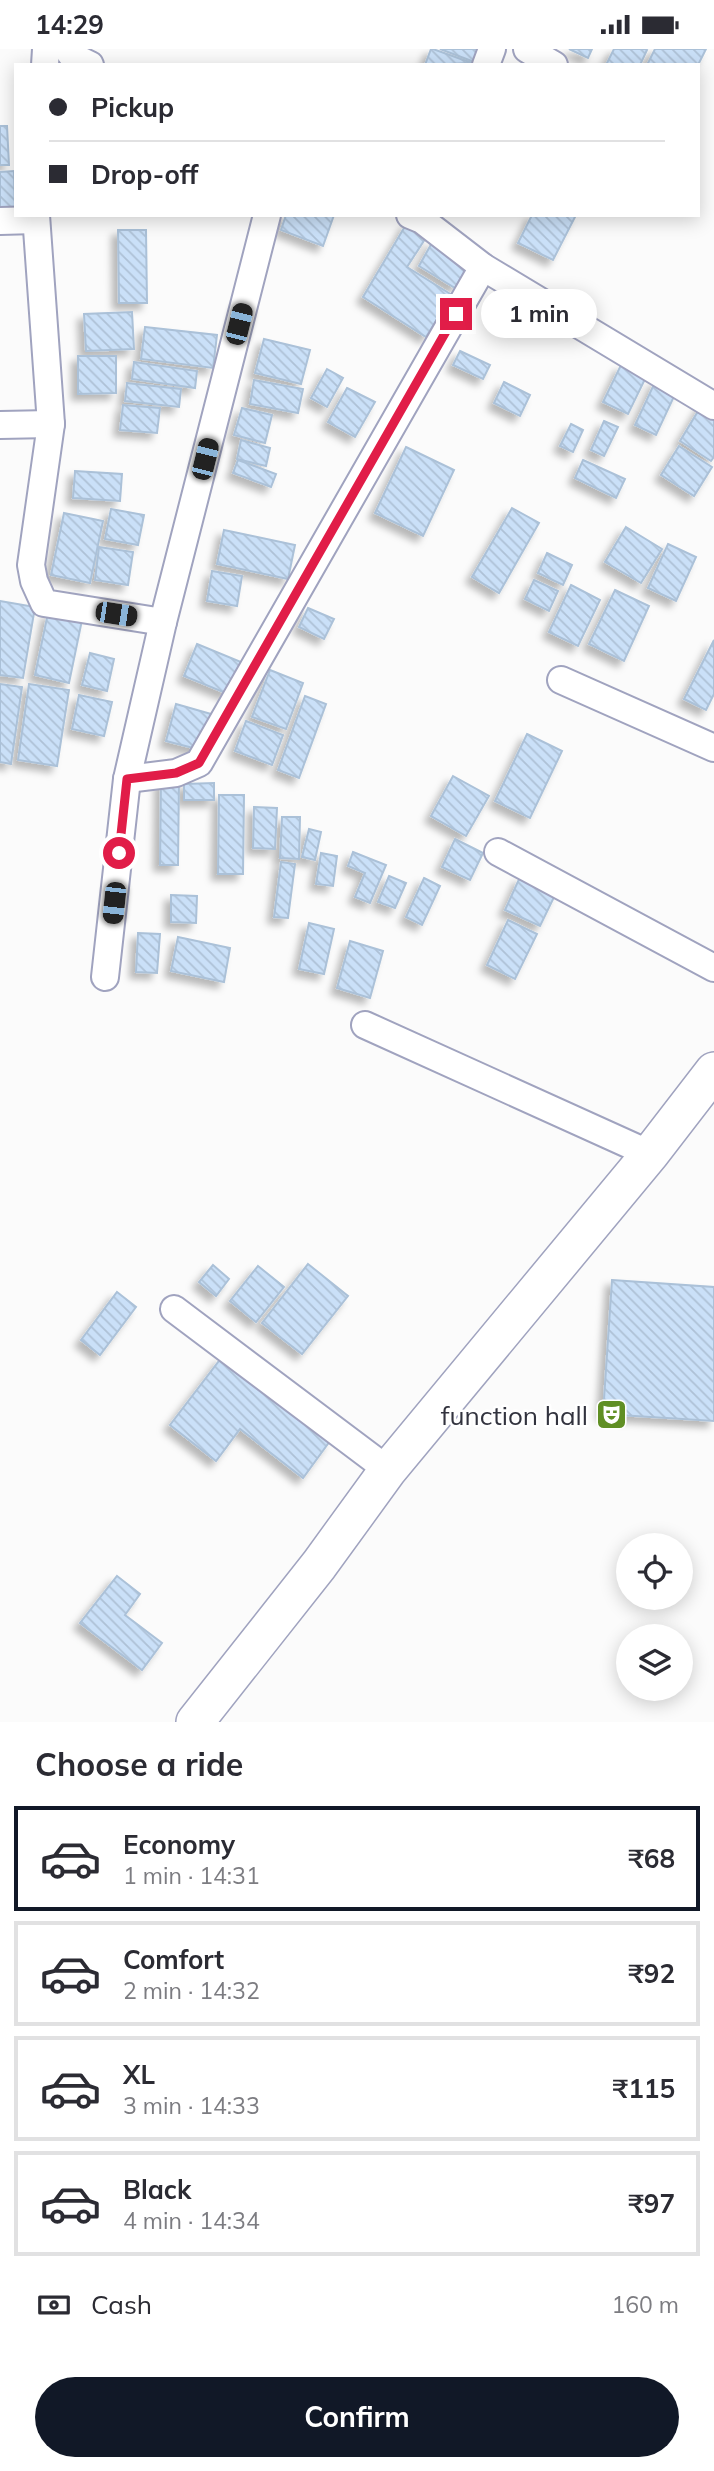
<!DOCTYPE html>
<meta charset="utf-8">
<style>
:root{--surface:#fff;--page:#f7f7f7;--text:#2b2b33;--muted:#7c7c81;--line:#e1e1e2;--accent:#111827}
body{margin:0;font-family:Mulish,sans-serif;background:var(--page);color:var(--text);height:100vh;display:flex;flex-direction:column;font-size:26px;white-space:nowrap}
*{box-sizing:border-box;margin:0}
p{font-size:23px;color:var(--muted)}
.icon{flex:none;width:38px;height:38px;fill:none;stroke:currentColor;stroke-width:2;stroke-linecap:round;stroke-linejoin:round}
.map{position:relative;height:1673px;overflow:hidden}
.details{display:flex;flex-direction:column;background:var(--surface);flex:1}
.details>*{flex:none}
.guide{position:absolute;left:14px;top:14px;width:686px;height:154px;border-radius:0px;box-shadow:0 4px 18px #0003;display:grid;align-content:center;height:154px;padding:0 35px;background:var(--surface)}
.buttons{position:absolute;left:616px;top:1484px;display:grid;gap:14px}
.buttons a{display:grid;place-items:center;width:77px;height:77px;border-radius:50%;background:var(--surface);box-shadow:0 4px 18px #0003;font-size:35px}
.end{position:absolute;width:32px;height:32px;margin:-16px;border:9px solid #e11d48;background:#fff;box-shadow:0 0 0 4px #fff}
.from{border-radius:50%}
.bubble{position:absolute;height:49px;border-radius:24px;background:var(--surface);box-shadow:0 4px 18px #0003;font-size:23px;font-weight:700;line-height:49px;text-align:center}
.car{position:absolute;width:21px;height:42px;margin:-21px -10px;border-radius:9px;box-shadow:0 0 5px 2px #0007;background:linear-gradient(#222 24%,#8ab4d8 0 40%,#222 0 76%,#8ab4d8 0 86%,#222 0)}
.guide b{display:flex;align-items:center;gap:24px;height:66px;font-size:26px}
.guide b+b{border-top:2px solid var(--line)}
.guide i{width:18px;height:18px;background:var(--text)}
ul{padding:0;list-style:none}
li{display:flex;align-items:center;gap:21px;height:105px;margin:0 14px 10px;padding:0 21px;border:4px solid var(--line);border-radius:0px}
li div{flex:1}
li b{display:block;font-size:26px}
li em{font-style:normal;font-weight:700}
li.active{border-color:var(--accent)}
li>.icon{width:63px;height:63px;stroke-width:1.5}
h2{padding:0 35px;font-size:32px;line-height:84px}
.pay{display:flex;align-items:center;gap:18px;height:77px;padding:0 35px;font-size:26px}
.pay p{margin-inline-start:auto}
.primary-button{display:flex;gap:14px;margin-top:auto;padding:14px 35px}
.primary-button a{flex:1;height:80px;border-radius:42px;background:var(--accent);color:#fff;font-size:28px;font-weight:700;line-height:80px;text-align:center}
.status{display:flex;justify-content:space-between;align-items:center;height:49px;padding:0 35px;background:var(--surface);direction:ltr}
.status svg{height:19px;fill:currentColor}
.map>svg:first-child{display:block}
</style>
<div class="status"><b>14:29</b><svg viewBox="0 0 49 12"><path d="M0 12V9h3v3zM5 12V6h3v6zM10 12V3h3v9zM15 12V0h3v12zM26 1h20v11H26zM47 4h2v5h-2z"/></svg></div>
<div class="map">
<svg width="714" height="1673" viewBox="0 0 714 1673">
<defs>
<pattern id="building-back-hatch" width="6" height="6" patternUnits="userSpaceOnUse" patternTransform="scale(1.75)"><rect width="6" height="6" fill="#cae0f8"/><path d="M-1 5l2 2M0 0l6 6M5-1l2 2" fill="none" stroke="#aec1d6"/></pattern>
<filter id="shadow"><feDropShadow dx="-6" dy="6" stdDeviation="3.5" flood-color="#0004"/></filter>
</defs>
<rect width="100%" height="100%" fill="#fbfbfb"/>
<g fill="url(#building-back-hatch)" stroke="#abc1d8" stroke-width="2" filter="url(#shadow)">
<polygon points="431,0 433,0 472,14 425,16"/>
<polygon points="440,0 482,0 477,14"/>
<polygon points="569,0 592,0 588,9"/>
<polygon points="614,0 645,0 647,1 640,16 606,16"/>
<polygon points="655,0 706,0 698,16 647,16"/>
<polygon points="0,77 7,77 9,116 0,116"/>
<polygon points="14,122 15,159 0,159 0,123"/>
<polygon points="286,166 334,166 323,197 281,181"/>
<polygon points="532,166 576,166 553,211 518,194"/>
<polygon points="407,174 427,187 407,218 452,246 426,288 363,248"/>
<polygon points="118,181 146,181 147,254 119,254"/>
<polygon points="433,192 470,214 455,239 419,217"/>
<polygon points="132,263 134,300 86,302 84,265"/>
<polygon points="145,278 217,286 213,319 141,310"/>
<polygon points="264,290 310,301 301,335 255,324"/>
<polygon points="460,302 490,316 483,330 453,316"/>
<polygon points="78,307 116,307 116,344 78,345"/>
<polygon points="134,313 197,322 195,339 132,330"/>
<polygon points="621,316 646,328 628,365 603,353"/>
<polygon points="327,320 343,329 327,358 311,349"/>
<polygon points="254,331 303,340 298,364 250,355"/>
<polygon points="656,331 677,341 656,386 635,376"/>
<polygon points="504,333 530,346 520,367 494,354"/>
<polygon points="127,334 181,340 179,358 125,352"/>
<polygon points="347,339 375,353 355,388 328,373"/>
<polygon points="703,354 714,361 714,408 711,412 680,392"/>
<polygon points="123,356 160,359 157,384 120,381"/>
<polygon points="242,359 272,366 265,394 234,386"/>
<polygon points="604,372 618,378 604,407 591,401"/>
<polygon points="571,375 583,381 573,403 560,397"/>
<polygon points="241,391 270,399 266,417 237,410"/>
<polygon points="679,397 712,418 694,447 661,426"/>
<polygon points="406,398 454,421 423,487 375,464"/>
<polygon points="238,411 276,425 271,438 233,424"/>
<polygon points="583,411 625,430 616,449 575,429"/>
<polygon points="75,422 122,425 120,452 73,449"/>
<polygon points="512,459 539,474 499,544 472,528"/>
<polygon points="111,460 144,466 138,496 105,490"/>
<polygon points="64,464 103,472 90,534 51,526"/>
<polygon points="626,478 662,500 641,534 605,513"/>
<polygon points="224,481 295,496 288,530 217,515"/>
<polygon points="668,495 696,508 676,552 648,539"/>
<polygon points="99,498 133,503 128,536 95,531"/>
<polygon points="547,504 572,516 563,536 538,524"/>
<polygon points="212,522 242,527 237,557 207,552"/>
<polygon points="534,531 558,542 549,562 525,550"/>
<polygon points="571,536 600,551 578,597 549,583"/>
<polygon points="615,541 649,557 624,612 589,595"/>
<polygon points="0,552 35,558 23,629 0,626"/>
<polygon points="308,559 334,570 324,590 299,578"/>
<polygon points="48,564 82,571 69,634 35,626"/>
<polygon points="714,591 714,645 706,661 684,650"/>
<polygon points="197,595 241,613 228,645 184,627"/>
<polygon points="90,604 114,610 107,642 82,636"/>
<polygon points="270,621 303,634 286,680 252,668"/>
<polygon points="0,635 22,638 11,715 0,713"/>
<polygon points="29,635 69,641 57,717 18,711"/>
<polygon points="79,646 112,653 104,687 72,680"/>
<polygon points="305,647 326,655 299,729 278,721"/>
<polygon points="176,655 211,665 201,701 166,692"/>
<polygon points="246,672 283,686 272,716 235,702"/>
<polygon points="527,685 562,702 530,769 495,752"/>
<polygon points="453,727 489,747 466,787 431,767"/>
<polygon points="161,731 179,731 178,816 160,816"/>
<polygon points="214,734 214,751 184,751 184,735"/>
<polygon points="219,746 244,746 243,825 218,825"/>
<polygon points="254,758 277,759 275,800 253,799"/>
<polygon points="282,768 300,768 299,810 280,809"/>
<polygon points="309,780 321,783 315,811 302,808"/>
<polygon points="455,790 483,804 470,831 442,818"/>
<polygon points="353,803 386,816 370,854 355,848 365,824 348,817"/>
<polygon points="321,804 337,807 333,837 316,835"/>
<polygon points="281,813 295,815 288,869 274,868"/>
<polygon points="389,827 406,834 395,859 378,853"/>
<polygon points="520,828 556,844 540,877 505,861"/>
<polygon points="424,829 440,837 422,876 406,868"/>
<polygon points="171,846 197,847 196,874 171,873"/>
<polygon points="508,871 537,885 515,930 487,916"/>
<polygon points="309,874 334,880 324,925 299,920"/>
<polygon points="138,884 160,885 157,924 136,923"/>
<polygon points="178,888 230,899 224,933 171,922"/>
<polygon points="350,892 383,902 370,949 337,939"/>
<polygon points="308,1215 348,1247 302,1305 262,1274"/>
<polygon points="213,1216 229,1230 216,1247 199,1233"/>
<polygon points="258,1217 284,1238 256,1273 230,1252"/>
<polygon points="612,1231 714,1238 714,1372 603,1365"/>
<polygon points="117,1243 136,1258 100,1306 81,1291"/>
<polygon points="222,1308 330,1392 303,1429 240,1380 216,1412 170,1376"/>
<polygon points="117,1527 140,1545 125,1566 162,1594 142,1621 80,1574"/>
</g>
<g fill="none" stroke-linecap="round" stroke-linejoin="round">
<defs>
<g id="street">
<polyline points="67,0 72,7 90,16"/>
<polyline points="527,0 554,16"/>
<polyline points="45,16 46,0"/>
<polyline points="486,16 492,0"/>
<polyline points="36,166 51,375 31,516 34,532 44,554 163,573"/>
<polyline points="410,166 422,171 483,218 714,357"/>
<polyline points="0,172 36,171"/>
<polyline points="0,376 51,375"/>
<polyline points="561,631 714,699"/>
<polyline points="127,730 176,724 199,714 483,218"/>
<polyline points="498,803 714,919"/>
<polyline points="105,928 127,730 163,573 267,166"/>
<polyline points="365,976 650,1105"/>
<polyline points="174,1260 388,1421"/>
</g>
<polyline id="secondary" points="195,1673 319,1516 388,1421 650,1105 714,1022"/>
</defs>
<use href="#street" stroke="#a0a3bf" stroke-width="30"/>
<use href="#secondary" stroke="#a0a3bf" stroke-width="40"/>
<use href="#street" stroke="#fff" stroke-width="26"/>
<use href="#secondary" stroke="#fff" stroke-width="37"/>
</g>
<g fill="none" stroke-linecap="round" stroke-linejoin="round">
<polyline stroke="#e11d48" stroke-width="9" points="119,804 127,730 176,724 199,714 456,265"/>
</g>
<defs>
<symbol id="theatre-square" viewBox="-11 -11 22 22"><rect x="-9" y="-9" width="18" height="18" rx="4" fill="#608f24" stroke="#fff"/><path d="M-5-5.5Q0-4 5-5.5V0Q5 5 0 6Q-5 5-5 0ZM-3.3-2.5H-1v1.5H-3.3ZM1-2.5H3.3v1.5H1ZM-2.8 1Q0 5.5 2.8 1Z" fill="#fff"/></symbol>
</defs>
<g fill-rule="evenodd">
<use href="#theatre-square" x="594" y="1348" width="35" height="35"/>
</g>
<g text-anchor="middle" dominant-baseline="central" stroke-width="5" stroke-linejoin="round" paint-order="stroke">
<g font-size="26" fill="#32333e" stroke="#fff" text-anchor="end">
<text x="588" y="1366">function hall</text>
</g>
</g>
</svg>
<div class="buttons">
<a><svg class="icon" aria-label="locate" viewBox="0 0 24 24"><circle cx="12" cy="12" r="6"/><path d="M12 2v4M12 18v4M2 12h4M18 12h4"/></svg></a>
<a><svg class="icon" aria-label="layers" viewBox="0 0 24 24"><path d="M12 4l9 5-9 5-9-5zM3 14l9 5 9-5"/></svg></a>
</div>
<i class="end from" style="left:119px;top:804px"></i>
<i class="end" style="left:456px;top:265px"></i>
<div class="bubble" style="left:481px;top:240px;width:116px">1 min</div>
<i class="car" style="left:239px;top:275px;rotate:14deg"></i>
<i class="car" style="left:205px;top:410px;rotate:14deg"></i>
<i class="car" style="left:116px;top:565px;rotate:99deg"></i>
<i class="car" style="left:114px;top:854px;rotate:186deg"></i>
<div class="guide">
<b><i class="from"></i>Pickup</b>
<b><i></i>Drop-off</b>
</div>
</div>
<section class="details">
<h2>Choose a ride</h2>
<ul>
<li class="active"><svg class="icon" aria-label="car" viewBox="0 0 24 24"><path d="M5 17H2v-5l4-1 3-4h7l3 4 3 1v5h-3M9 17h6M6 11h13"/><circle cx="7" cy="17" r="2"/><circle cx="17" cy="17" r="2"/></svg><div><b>Economy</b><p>1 min · 14:31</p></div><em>₹68</em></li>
<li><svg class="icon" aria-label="car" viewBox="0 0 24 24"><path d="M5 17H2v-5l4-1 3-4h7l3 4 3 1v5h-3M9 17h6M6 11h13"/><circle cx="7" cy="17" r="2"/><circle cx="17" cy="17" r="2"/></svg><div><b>Comfort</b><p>2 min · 14:32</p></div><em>₹92</em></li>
<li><svg class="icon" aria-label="car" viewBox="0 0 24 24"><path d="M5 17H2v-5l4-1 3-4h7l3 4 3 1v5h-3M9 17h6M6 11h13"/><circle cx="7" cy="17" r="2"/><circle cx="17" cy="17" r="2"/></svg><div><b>XL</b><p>3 min · 14:33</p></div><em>₹115</em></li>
<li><svg class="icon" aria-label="car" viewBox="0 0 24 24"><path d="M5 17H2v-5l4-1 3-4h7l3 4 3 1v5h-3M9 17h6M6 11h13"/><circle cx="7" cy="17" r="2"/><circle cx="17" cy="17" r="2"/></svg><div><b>Black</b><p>4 min · 14:34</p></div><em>₹97</em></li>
</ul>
<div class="pay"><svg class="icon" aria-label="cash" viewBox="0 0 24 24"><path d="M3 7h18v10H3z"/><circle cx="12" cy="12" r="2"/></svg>Cash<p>160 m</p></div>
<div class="primary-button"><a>Confirm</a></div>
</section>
